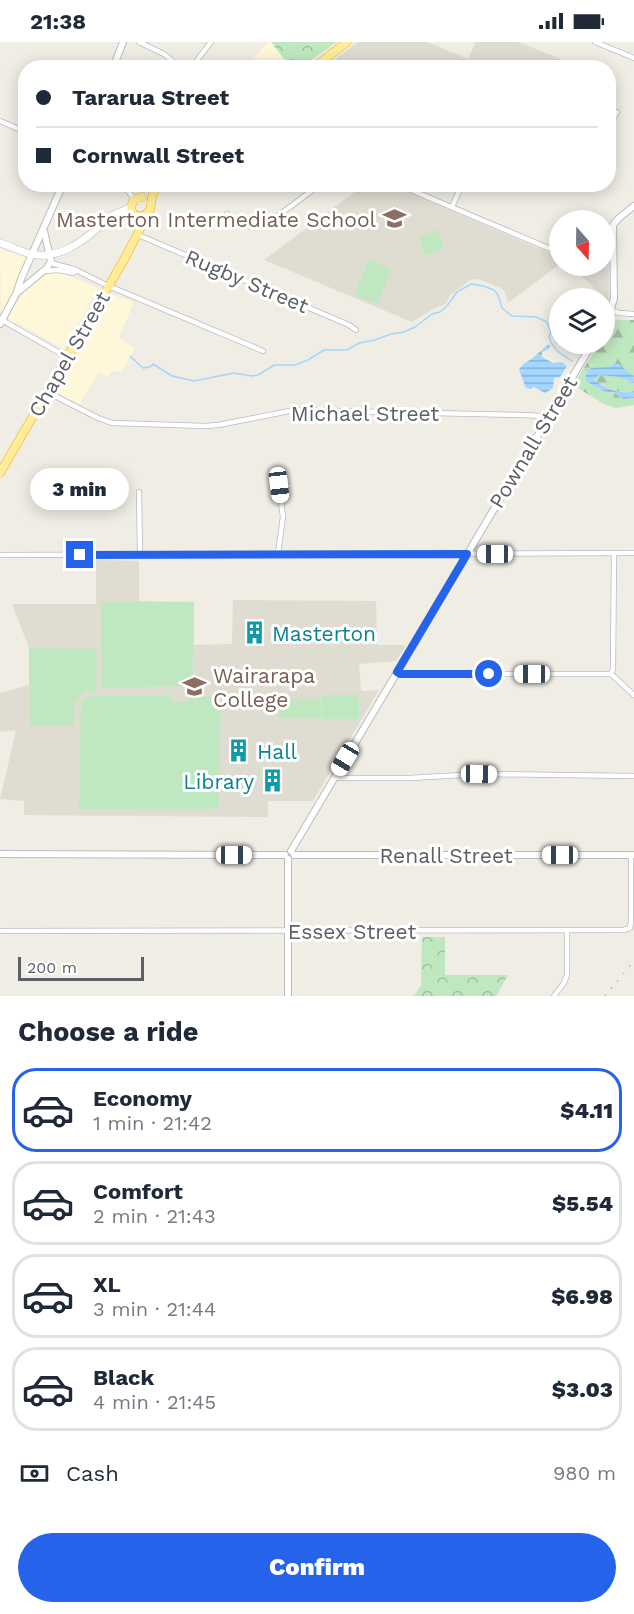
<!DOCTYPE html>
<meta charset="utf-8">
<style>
:root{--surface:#fff;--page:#f2f2f3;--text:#1f2937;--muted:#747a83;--line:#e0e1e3;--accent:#2563eb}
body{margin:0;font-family:"Work Sans",sans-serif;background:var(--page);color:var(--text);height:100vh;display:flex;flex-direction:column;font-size:22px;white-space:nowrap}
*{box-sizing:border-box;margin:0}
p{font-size:20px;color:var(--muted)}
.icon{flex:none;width:33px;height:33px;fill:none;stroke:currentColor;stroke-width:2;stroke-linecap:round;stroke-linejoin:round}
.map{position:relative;height:954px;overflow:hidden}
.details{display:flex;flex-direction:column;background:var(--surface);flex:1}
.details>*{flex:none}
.hud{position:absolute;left:18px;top:18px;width:598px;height:132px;border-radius:24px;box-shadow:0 3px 15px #0003;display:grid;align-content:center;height:132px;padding:0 18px;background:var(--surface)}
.needle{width:39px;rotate:160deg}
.fabs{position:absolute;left:549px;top:168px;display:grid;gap:12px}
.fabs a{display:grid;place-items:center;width:66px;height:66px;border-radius:50%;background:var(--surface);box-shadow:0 3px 15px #0003;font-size:30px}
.scale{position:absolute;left:18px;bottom:15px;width:126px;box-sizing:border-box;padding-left:6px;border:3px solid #5c6065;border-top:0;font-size:16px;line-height:21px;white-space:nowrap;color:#5c6065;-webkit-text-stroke:4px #fff;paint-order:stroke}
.end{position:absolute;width:27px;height:27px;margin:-14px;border:8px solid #2563eb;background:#fff;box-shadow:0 0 0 3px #fff}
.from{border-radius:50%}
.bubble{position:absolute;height:42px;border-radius:21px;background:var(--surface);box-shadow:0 3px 15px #0003;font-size:20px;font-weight:800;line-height:42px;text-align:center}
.car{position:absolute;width:18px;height:36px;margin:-18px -9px;border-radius:8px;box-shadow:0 0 4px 2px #0007;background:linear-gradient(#fff 24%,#345 0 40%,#fff 0 76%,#345 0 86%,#fff 0)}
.hud b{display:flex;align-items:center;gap:21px;height:57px;font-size:22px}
.hud b+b{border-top:2px solid var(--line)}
.hud i{width:15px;height:15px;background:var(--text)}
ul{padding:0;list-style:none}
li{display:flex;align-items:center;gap:18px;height:84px;margin:0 12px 9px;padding:0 6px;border:3px solid var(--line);border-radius:24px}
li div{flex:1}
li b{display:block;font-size:22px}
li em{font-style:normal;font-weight:800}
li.current{border-color:var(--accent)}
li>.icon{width:54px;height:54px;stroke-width:1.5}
h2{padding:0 18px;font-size:27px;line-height:72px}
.pay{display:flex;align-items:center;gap:15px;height:66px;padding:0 18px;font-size:22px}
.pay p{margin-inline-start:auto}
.cta{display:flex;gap:12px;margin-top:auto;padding:12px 18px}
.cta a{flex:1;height:69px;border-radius:36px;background:var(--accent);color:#fff;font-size:24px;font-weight:800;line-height:69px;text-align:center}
.status{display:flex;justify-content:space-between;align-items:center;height:42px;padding:0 30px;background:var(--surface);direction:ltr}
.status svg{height:16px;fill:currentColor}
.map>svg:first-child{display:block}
</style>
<div class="status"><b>21:38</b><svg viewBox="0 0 49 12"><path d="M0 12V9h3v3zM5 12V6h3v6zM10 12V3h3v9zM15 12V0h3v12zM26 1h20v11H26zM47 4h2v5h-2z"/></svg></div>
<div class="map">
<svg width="634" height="954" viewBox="0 0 634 954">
<defs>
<pattern id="forest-firs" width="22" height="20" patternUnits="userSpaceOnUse" patternTransform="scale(1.5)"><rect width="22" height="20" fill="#bfe8c0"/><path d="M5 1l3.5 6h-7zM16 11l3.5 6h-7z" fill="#9ebfa0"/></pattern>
<pattern id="park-crowns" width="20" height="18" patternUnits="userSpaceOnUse" patternTransform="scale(1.5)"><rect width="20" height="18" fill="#bfe8c0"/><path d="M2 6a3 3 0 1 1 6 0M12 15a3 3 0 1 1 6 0" fill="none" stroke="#9ebfa0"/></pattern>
<pattern id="water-rules" width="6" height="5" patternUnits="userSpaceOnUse" patternTransform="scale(1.5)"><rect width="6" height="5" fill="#a4d6ff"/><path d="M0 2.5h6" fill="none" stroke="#89b1d2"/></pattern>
</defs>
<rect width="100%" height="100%" fill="#efede4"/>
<g fill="#fff7d9">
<polygon points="269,0 274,2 291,25 262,25 254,15"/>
<polygon points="0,207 28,215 9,262 1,272"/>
<polygon points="57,230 73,235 96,245 97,248 64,307 16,280 10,280 8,273 26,247 47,232"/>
<polygon points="113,253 134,260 119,296 135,306 121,330 112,329 108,334 99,330 80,362 53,349"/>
</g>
<g fill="#dfdcd2">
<polygon points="358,0 427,0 468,17 476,0 519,0 574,23 573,26 329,25 327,23"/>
<polygon points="390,142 552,212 558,217 560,222 508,261 505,250 501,246 478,237 470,238 450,253 446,262 433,267 412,280 264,218 364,143"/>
<polygon points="608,193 609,257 608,259 571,224 604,224 605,194"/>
<polygon points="96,518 139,519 139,559 194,560 194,603 232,602 233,558 376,559 377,603 406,603 396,619 359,622 361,649 379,648 313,759 268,759 268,775 24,773 24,759 0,757 16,688 0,690 0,651 29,643 29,606 12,562 96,562"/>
</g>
<g fill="url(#forest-firs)">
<path d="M613,278H634V335C617,325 610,326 591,327L586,333V339L603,349L615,351L623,357L634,356V363L616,366L604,362L573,343L599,302H604L605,292Z"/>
<path d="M599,333L619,335L634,341V349C620,353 605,345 594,338Z"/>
</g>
<g fill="url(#park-crowns)">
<polygon points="271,0 337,0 301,25 291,26"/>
<polygon points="422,895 445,895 445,933 508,933 496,954 414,954 421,943"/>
</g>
<g fill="#bfe8c0">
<polygon points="438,188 444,207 425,213 419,194"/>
<polygon points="369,217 392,227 377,262 354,253"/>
<polygon points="101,560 194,560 192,644 101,646"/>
<path d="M29,606L97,607L96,649H86C73,657 74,670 74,683L30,684Z"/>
<rect x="322" y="653" width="37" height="24"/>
<polygon points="89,654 171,654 171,660 189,660 189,655 221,655 219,765 213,767 79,767 81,663 83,657"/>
<polygon points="279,657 289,657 289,666 290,657 321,657 321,676 290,676 289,674 288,676 278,676"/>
</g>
<g fill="url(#water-rules)">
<path d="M548,303L550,304L549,307L542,310V315L553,321L562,320L567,324L560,335L554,336L553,346L545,351L534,345L531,347L526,346L519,328C523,320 529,320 535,314C540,310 543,306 548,303Z"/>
<path d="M614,322H619L634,335V341L619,335L599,333L594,338C605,346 620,353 634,349V356L623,357L615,351L603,349L586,339V333L591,326L609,325Z"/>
</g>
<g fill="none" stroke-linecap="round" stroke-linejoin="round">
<g stroke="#a4d6ff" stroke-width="1.5">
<path d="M130,314L143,326L150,325L153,322L172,334L194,339L234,331L251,334L258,333L274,323H295L308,318L324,308H347L359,301L375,298L391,292L404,290L415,285L432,272L440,270L447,264L457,250L471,242L483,244L494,248L498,253L502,266L512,274L536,275L547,280L551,290L549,295C553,308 561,312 572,319"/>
<polyline points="585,327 589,329"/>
</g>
<defs>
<g id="minor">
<polyline points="139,0 164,12 181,26"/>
<polyline points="595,0 634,16"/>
<polyline points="191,26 211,0"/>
<polyline points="0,79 26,90"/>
<polyline points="609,84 617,70"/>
<polyline points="123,142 134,157"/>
<polyline points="397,142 560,211"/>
<polyline points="452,165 462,142"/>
<path d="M227,172C237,182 254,190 267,182L314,147L318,142"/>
<polyline points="604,187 613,186"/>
<polyline points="136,192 349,283 356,288"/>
<polyline points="51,219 54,222 74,227 104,242 263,309"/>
<polyline points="43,229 59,228 73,231 76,229"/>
<polyline points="610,268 619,271 634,272"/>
<polyline points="0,277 67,315"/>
<polyline points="47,350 98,376 112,381 206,384 218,383 295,368 525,373 540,374 548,377"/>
<polyline points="139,450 140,513"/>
<polyline points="278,512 283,475 279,443"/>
<polyline points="0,513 634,511"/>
<polyline points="397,630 401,632 611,632"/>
<polyline points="611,632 613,627 614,512"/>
<polyline points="611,632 634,653"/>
<polyline points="335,735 339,736 410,736 479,732 634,734"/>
<polyline points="0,889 623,888 630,886 631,880 631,813"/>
<polyline points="554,954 564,941 567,933 567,889"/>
</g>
<g id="tertiary">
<polyline points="113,26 123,0"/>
<polyline points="18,250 47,226 51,219 44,189"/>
<polyline points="604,279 611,267 614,256 613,183 619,176 634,164"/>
<polyline points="0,282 17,250 21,237 63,142"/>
<polyline points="291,809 592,302"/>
<polyline points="0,812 285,813"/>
<polyline points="294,813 634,813"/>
<polyline points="288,954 288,817"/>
</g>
<g id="secondary">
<polyline points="115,177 134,172"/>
<path d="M0,201C11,204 21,210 31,212C57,218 81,201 99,185C102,183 103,180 105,178C111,172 123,170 131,165"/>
</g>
<g id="trunk">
<polyline points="313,26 347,0"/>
<polyline points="142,155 134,157 131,165 132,170 136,174 144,174"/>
<path d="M0,431L125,216L140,187L144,174L150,168C152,158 151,151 159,142"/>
</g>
</defs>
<use href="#minor" stroke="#b9bcc1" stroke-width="6"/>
<use href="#tertiary" stroke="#b9bcc1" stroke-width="8"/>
<use href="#secondary" stroke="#b9bdc3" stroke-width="8"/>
<use href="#trunk" stroke="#f3ac00" stroke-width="9"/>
<use href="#minor" stroke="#fff" stroke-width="4.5"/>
<use href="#tertiary" stroke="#fff" stroke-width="6"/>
<use href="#secondary" stroke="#fff" stroke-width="7"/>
<use href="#trunk" stroke="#ffec9a" stroke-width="8"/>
<polyline stroke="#b5b6b6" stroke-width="1.5" stroke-dasharray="1.5 8" stroke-linecap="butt" points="605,954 634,919"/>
</g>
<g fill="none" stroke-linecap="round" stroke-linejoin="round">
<polyline stroke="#2563eb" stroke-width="8" points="80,513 467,512 397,630 400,632 489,632"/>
</g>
<defs>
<symbol id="school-bare" viewBox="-9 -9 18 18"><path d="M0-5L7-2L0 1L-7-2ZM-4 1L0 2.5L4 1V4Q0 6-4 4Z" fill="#8d6e63" stroke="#fff" stroke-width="2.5" paint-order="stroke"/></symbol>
<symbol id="building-bare" viewBox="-9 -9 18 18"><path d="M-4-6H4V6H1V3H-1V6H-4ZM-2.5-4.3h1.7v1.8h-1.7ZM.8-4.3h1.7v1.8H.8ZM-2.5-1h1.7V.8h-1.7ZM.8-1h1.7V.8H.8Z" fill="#0f9aa8" stroke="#fff" stroke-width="2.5" paint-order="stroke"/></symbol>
</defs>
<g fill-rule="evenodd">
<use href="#school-bare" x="378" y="160" width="33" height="33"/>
<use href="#building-bare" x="238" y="574" width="33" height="33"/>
<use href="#school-bare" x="178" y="628" width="33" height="33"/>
<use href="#building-bare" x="222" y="692" width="33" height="33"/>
<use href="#building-bare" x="256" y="722" width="33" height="33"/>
</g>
<g text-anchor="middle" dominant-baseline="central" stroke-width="6" stroke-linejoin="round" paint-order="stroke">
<g font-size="21" fill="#785e54" stroke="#fff" text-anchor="end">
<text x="376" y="177">Masterton Intermediate School</text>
<text x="213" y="633" text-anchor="start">Wairarapa<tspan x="213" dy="24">College</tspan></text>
</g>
<g font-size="21" fill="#5c6065" stroke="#fff">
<text transform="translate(247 239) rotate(23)">Rugby Street</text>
<text transform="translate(69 312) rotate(-60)">Chapel Street</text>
<text x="365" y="371">Michael Street</text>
<text transform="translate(533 400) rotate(-59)">Pownall Street</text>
<text x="446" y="813">Renall Street</text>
<text x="352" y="889">Essex Street</text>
</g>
<g font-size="21" fill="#0d838f" stroke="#fff" text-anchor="start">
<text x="272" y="591">Masterton</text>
<text x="257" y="709">Hall</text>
<text x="254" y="739" text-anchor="end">Library</text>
</g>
</g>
</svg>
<div class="fabs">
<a><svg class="needle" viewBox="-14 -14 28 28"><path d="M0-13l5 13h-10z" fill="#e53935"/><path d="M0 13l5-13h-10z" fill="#747a83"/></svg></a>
<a><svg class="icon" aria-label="layers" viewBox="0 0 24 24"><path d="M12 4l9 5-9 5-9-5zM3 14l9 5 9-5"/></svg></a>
</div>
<div class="scale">200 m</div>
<i class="end from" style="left:489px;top:632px"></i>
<i class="end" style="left:80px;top:513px"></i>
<div class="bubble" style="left:30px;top:426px;width:99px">3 min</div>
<i class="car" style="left:279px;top:443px;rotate:173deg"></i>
<i class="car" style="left:495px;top:512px;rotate:270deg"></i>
<i class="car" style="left:532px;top:632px;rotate:270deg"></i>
<i class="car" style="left:345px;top:717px;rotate:211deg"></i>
<i class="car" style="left:479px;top:732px;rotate:91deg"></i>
<i class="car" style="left:234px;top:813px;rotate:90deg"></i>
<i class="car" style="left:560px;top:813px;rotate:270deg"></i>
<div class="hud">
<b><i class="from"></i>Tararua Street</b>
<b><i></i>Cornwall Street</b>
</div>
</div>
<section class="details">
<h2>Choose a ride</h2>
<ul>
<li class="current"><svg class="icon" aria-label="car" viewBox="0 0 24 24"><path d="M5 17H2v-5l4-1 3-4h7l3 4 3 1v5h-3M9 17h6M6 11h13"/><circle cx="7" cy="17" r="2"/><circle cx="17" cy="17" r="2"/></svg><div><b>Economy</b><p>1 min · 21:42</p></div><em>$4.11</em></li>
<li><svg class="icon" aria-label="car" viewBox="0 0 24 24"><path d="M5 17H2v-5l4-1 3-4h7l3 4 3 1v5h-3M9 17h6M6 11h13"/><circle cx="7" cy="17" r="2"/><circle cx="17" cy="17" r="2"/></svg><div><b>Comfort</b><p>2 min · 21:43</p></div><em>$5.54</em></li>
<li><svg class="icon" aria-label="car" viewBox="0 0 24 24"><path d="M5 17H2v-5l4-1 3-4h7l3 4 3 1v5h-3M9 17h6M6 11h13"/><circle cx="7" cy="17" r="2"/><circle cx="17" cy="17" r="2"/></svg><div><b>XL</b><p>3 min · 21:44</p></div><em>$6.98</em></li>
<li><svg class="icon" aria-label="car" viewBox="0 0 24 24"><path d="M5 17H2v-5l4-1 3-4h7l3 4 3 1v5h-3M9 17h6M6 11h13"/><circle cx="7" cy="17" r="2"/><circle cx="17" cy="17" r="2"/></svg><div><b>Black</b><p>4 min · 21:45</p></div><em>$3.03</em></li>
</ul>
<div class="pay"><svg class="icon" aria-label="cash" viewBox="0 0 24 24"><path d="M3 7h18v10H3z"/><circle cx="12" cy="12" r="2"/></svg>Cash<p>980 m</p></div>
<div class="cta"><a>Confirm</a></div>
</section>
